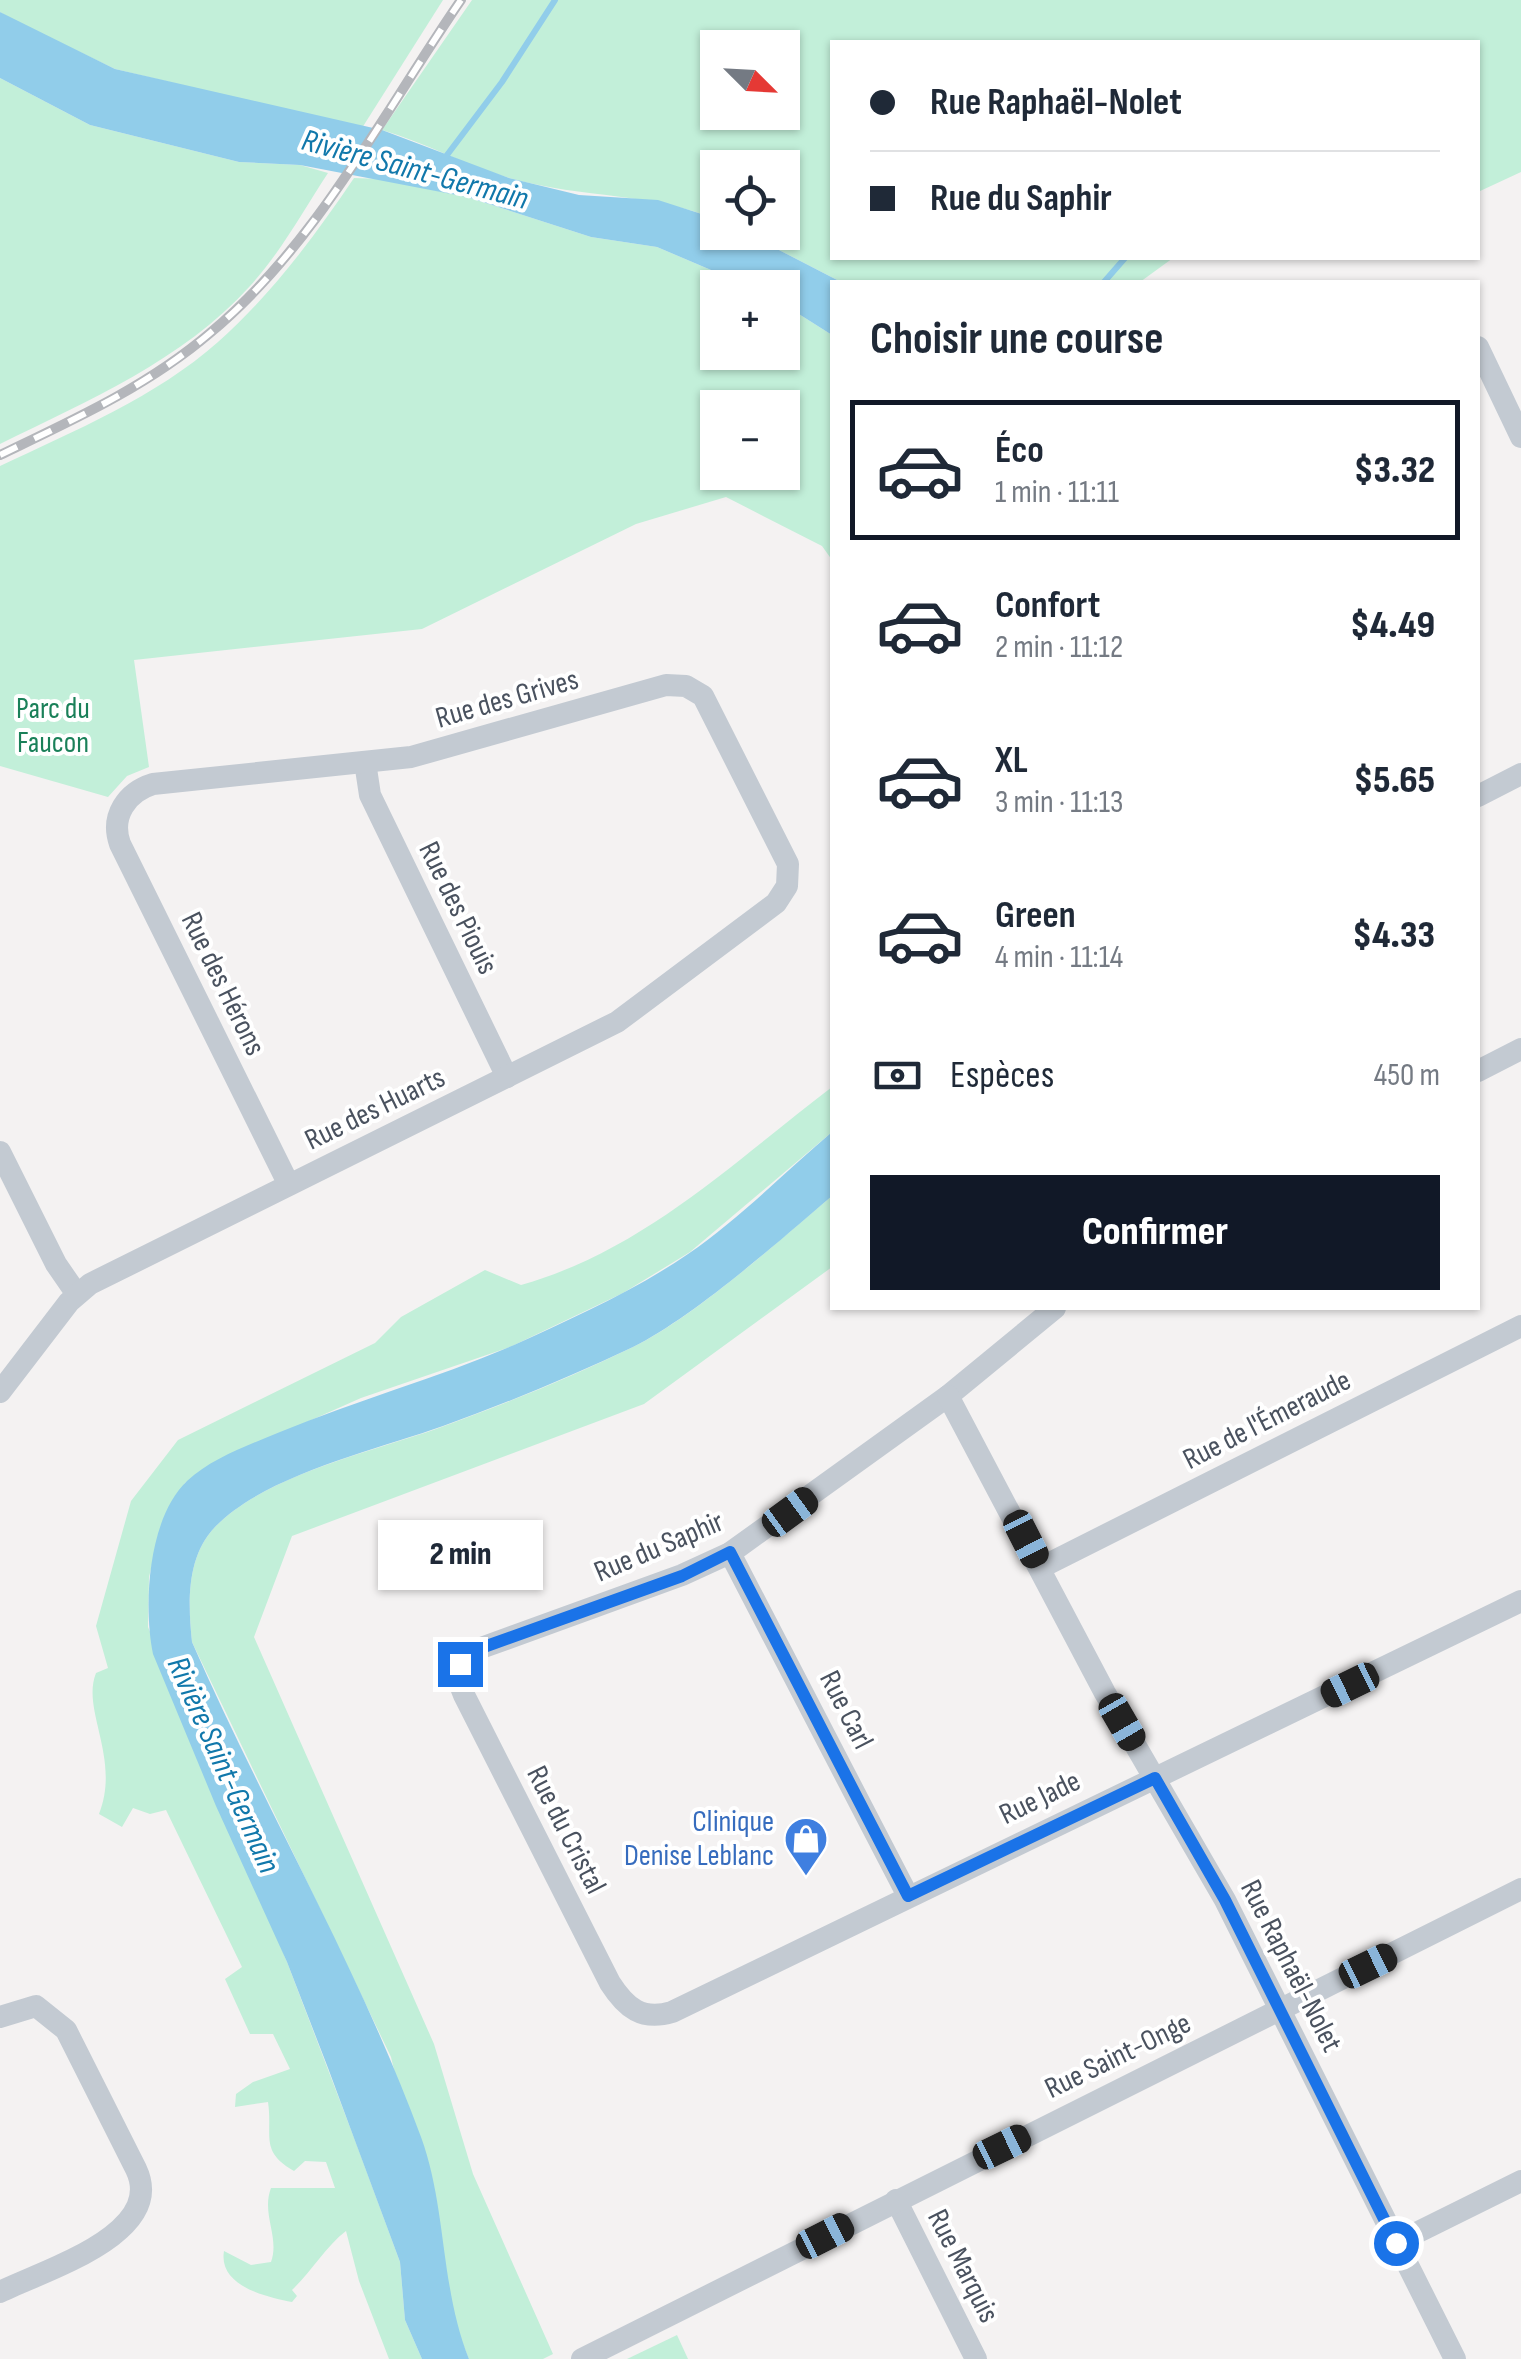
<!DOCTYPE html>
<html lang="fr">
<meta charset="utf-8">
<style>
:root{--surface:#fff;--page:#f6f6f7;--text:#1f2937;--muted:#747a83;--line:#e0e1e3;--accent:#111827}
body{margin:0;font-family:"Sofia Sans Condensed",sans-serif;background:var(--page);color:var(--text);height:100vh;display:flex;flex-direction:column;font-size:38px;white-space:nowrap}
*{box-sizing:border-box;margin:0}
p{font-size:32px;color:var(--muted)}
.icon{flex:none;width:55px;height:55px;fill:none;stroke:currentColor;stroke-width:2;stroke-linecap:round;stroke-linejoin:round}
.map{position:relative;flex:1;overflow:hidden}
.side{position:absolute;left:830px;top:280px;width:650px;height:1030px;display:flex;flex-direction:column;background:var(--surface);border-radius:0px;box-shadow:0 2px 8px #0004}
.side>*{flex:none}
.top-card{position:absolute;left:830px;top:40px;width:650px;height:220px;border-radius:0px;box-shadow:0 2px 8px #0004;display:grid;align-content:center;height:220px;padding:0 40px;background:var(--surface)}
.needle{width:65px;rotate:114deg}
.tools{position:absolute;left:700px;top:30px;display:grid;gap:20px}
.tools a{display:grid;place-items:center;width:100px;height:100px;border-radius:0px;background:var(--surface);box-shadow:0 2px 8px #0004;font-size:50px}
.end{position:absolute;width:45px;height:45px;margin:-22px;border:12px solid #1a73e8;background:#fff;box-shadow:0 0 0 5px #fff}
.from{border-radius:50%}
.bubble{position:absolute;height:70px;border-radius:0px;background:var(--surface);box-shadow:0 2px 8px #0004;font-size:32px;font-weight:800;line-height:70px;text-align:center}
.car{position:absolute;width:30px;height:60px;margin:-30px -15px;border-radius:12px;box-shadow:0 0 8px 2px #0007;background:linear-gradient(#222 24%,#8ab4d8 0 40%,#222 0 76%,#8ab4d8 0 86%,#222 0)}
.top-card b{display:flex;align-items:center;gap:35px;height:95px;font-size:38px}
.top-card b+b{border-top:2px solid var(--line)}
.top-card i{width:25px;height:25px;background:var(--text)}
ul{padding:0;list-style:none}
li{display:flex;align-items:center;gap:30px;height:140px;margin:0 20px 15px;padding:0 20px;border:5px solid transparent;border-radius:0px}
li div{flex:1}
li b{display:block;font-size:38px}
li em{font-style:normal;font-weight:800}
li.on{border-color:var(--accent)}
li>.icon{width:90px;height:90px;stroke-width:1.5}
h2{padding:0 40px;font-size:45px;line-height:120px}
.pay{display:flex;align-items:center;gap:25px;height:110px;padding:0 40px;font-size:38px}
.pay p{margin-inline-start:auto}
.button{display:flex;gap:20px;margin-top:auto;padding:20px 40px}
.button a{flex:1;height:115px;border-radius:0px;background:var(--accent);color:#fff;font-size:40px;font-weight:800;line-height:115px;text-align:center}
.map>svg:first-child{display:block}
</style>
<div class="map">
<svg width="1521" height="2359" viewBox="0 0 1521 2359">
<rect width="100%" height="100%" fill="#f4f2f2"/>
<g fill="#c2efd9" fill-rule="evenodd">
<polygon points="0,0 443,0 362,128 115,69 11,19 0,12"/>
<path d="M472,0H1521V172L1478,192V42H832V258H1173L1140,282H841L746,233L782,232V168H718L717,220C656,193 581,198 513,179C468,167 427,143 382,130ZM718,48H782V112H718Z"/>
<path d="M0,78L90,125L239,162L300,165L328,173C303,211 281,252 250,286C182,361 89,400 0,444Z"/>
<path d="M354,178L382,179L467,197L591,237L657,247L751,287L718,288V352H782L783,304L832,335V560L822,546L726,497L636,524L422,629L134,660L149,767L127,776L108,797L0,766V466C74,431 156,397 218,342C272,294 314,237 354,178ZM718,408H782V472H718Z"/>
<path d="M832,1087V1132L690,1252L623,1293L510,1347L361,1398L210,1465L185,1483L160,1533L149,1577L148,1627L287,1962L356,2143L400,2262L405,2320L422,2359H389L359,2281L346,2231C326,2246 312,2271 292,2290L297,2296L292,2302C266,2297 218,2286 224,2251L251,2265L271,2262C280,2237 261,2214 271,2188H335L326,2162L305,2161L294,2171C259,2151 273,2136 268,2102L235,2107L236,2094L253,2082L290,2069L273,2034H250L225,1979L242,1967L166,1810L150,1814L133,1808L122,1827L99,1814C121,1758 81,1710 96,1673L108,1668L96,1626L131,1501L178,1440L375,1343L401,1317L485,1270L521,1285C644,1250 732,1163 832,1087Z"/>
<path d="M832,1196V1267L644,1404L292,1536L254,1637L434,2044L473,2174L553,2354L543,2359H469L453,2320L391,2057L192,1642C188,1604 186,1557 215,1527C264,1476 370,1452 436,1429C502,1405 570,1378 633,1347C696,1316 777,1242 832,1196Z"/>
<polygon points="677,2335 688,2359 627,2359"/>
</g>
<g fill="#91cdea">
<polygon points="0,12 115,69 382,130 509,178 579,195 658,200 711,217 717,220 718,232 746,233 841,282 832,282 832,335 783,304 782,288 751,287 657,247 591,237 467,197 300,165 239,162 90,125 0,78"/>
<path d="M832,1132V1196C778,1242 695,1316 633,1347C572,1376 507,1403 443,1426C376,1450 265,1475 215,1527C186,1557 188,1604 192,1642C265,1809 358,1966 421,2137C447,2208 440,2287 469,2359H422L405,2320L400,2262L328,2068L287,1962L216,1806L153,1654C143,1605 148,1518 187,1481C212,1458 249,1445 280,1432C357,1400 438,1378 514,1345C573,1318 634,1291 688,1254C739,1219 785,1172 832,1132Z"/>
</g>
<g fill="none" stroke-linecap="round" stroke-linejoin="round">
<g stroke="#91cdea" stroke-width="6">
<polyline points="444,159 502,82 555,0"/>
<polyline points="1104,282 1125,258"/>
</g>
<g stroke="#c3cad2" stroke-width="22">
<polyline points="1478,347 1521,437"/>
<polyline points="365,762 370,795 507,1077"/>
<polyline points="1478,796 1521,774"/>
<polyline points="1478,1071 1521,1049"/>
<polyline points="0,1152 56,1264 76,1293"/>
<path d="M1055,1308L948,1396L730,1553L682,1575L481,1648L460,1664L457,1677L464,1695L610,1983C626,2008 642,2021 672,2012L1521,1601"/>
<path d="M0,1392L69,1302L90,1284L617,1022L776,903L787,886L788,864L703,696L686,686L666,685L411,757L153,784C127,792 110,816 120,844L289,1185"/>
<polyline points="948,1396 1105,1693 1225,1900 1455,2359"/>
<polyline points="730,1553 908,1896"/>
<polyline points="1040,1568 1521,1326"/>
<path d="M0,2017L36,2006L66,2030L136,2169C167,2234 44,2270 0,2292"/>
<polyline points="896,2200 976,2359"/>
<polyline points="1396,2243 1521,2181"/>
<polyline points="582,2359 1521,1889"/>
</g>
<defs>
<path id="rail" d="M0,455C73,420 148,386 210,333C316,245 384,112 461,0"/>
</defs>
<use href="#rail" stroke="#b4b6bb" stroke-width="10"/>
<use href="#rail" stroke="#fff" stroke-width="6" stroke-dasharray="19" stroke-linecap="butt"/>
</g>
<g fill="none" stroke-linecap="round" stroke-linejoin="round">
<polyline stroke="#1a73e8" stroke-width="12" points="460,1664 481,1648 682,1576 730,1552 908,1896 1155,1778 1225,1900 1396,2243"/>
</g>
<defs>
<symbol id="shop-pin" viewBox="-11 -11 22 30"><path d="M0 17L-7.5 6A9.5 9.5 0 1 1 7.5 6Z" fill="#3f7fe0" stroke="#fff"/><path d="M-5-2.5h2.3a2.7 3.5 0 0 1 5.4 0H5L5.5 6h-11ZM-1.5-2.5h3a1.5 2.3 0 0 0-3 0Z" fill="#fff"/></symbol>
</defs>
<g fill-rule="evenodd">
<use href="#shop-pin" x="781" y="1814" width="50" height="68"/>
</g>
<g text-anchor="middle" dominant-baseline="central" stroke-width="8" stroke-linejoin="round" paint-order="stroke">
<g font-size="30" fill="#4a525f" stroke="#fff">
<text transform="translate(507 699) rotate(-16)">Rue des Grives</text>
<text transform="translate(458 908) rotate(64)">Rue des Piouis</text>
<text transform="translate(223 984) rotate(64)">Rue des Hérons</text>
<text transform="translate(375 1109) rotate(-26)">Rue des Huarts</text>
<text transform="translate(1267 1420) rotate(-27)">Rue de l'Émeraude</text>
<text transform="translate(659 1547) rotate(-23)">Rue du Saphir</text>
<text transform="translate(846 1710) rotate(63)">Rue Carl</text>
<text transform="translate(1040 1798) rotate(-26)">Rue Jade</text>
<text transform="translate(566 1830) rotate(63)">Rue du Cristal</text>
<text transform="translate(1291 1966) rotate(63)">Rue Raphaël-Nolet</text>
<text transform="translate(1118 2056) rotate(-26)">Rue Saint-Onge</text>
<text transform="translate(963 2266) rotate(63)">Rue Marquis</text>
</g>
<g font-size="30" fill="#1a8059" stroke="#fff">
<text x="53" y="709">Parc du<tspan x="53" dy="34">Faucon</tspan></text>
</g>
<g font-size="30" fill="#366cbe" stroke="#fff" text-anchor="end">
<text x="774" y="1822">Clinique<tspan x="774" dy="34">Denise Leblanc</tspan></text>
</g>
<g font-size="32" font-style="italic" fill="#1178ab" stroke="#fff">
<text transform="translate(415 170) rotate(15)">Rivière Saint-Germain</text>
<text transform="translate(223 1765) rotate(66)">Rivière Saint-Germain</text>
</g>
</g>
</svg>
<div class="tools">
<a><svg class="needle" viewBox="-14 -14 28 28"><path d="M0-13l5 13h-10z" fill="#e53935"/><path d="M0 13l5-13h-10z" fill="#747a83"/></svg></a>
<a><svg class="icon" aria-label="locate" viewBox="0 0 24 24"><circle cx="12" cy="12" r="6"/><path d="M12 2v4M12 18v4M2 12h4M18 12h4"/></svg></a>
<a>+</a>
<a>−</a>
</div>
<i class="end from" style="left:1396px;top:2243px"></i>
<i class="end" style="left:460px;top:1664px"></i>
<div class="bubble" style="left:378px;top:1520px;width:165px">2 min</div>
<i class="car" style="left:790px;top:1512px;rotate:54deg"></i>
<i class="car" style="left:1026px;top:1539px;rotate:153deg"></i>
<i class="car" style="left:1350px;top:1685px;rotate:244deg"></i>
<i class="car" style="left:1122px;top:1722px;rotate:150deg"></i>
<i class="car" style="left:1368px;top:1966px;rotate:64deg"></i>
<i class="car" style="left:1002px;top:2147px;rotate:64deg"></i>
<i class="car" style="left:825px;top:2236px;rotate:63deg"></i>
<div class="top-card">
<b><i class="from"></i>Rue Raphaël-Nolet</b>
<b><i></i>Rue du Saphir</b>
</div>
<section class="side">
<h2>Choisir une course</h2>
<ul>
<li class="on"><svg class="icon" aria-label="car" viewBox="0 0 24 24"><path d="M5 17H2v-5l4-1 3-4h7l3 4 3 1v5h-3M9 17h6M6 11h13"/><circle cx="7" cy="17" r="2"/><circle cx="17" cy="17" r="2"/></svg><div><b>Éco</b><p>1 min · 11:11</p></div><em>$3.32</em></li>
<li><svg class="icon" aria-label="car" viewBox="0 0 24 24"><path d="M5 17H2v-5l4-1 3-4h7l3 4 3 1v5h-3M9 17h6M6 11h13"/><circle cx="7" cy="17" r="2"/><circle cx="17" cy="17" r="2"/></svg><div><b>Confort</b><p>2 min · 11:12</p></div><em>$4.49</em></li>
<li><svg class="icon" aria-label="car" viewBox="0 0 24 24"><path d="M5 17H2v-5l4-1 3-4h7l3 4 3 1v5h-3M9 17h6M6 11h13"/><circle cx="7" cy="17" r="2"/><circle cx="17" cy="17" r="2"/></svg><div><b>XL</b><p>3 min · 11:13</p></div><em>$5.65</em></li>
<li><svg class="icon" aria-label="car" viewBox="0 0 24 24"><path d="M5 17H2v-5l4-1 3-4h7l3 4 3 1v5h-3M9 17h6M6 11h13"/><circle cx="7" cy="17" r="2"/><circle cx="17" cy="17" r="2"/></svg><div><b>Green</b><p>4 min · 11:14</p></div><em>$4.33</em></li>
</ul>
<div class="pay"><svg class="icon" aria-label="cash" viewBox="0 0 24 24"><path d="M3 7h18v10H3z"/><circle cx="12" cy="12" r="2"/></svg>Espèces<p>450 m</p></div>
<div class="button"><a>Confirmer</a></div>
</section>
</div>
